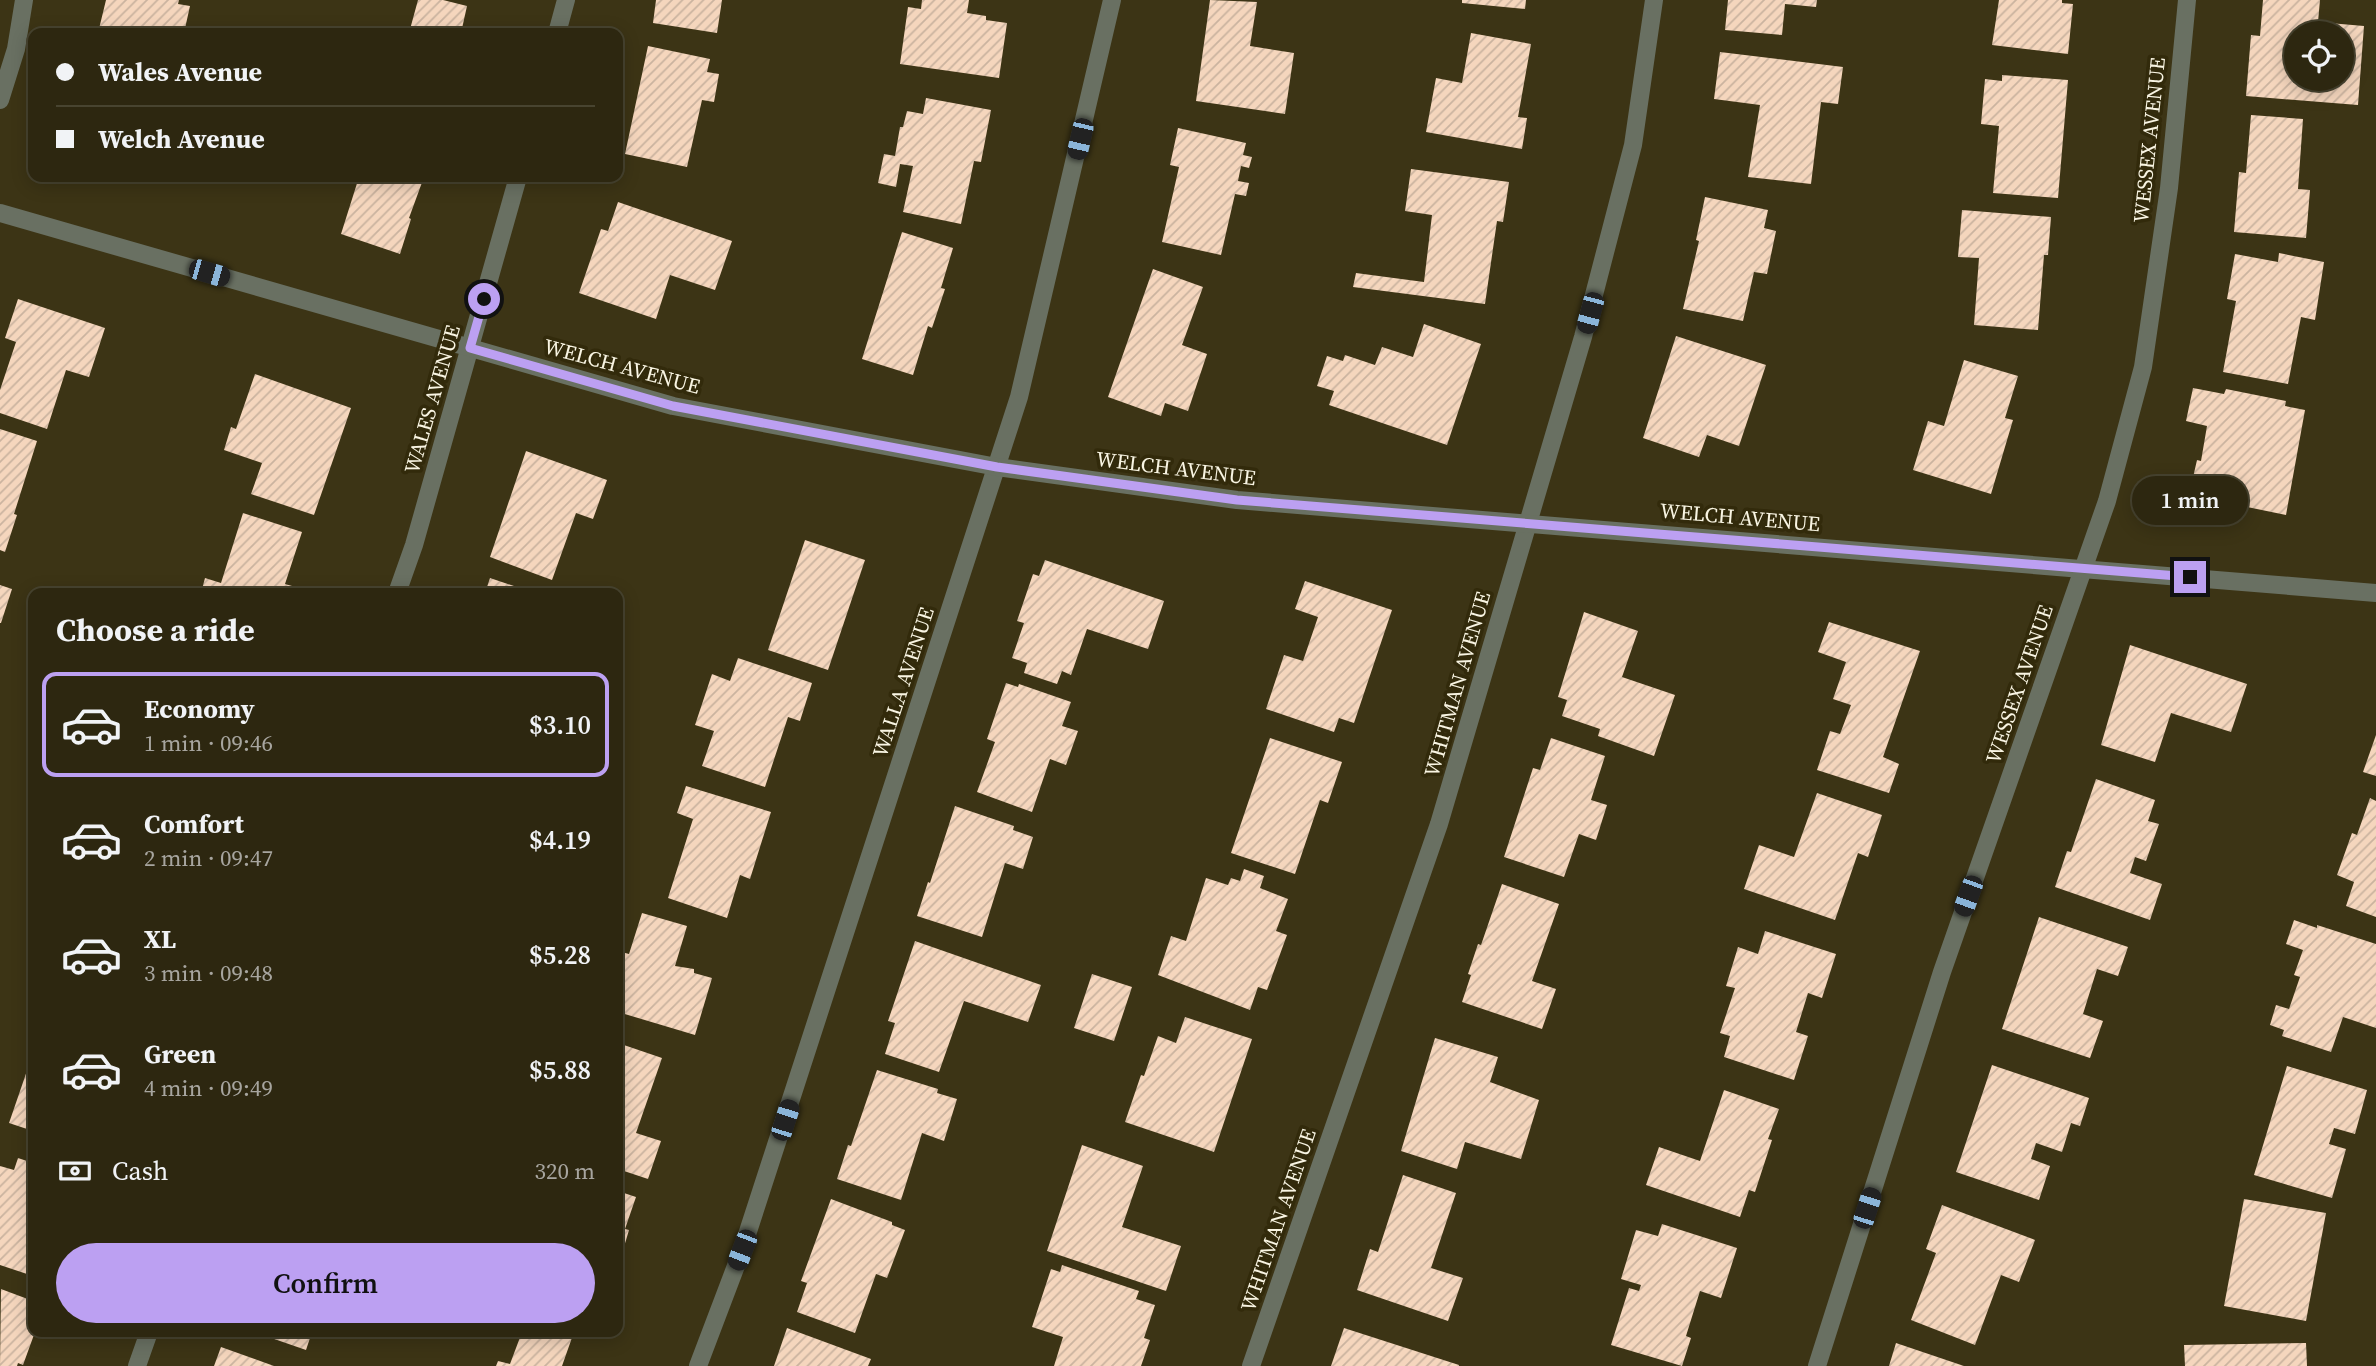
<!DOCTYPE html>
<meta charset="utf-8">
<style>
:root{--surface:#2d2710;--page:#352f19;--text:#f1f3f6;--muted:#a7a59f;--line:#484430;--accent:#bca0f2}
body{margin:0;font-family:"Source Serif 4",serif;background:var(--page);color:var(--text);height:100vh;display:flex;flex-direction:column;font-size:26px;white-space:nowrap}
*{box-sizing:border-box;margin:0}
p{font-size:23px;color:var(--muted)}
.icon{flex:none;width:38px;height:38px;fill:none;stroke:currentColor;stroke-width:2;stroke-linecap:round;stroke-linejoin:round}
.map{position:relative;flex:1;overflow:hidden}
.sheet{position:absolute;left:28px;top:588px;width:595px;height:749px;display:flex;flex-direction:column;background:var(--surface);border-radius:14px;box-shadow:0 4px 18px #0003,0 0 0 2px var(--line)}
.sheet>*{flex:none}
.hud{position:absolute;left:28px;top:28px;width:595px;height:154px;border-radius:14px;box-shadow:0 4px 18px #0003,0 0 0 2px var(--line);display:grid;align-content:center;height:154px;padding:0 28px;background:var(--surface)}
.buttons{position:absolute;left:2284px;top:21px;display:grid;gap:14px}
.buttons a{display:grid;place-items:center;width:70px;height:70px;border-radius:50%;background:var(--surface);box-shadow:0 4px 18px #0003,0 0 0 2px var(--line);font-size:35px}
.end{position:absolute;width:32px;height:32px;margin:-16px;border:9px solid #bca0f2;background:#111;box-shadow:0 0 0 4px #111}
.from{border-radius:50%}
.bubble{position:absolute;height:49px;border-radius:24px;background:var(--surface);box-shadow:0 4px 18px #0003,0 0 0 2px var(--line);font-size:23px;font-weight:600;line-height:49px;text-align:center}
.car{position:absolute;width:21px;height:42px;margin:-21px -10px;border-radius:9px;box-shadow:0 0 5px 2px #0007;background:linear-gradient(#222 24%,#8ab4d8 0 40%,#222 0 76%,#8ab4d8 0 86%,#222 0)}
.hud b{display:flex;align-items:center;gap:24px;height:66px;font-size:26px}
.hud b+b{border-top:2px solid var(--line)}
.hud i{width:18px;height:18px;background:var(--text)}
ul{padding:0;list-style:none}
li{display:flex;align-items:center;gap:21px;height:105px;margin:0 14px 10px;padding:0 14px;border:4px solid transparent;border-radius:14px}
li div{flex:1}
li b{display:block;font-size:26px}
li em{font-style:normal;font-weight:600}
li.on{border-color:var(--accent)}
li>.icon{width:63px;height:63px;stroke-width:1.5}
h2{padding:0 28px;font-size:32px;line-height:84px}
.pay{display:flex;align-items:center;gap:18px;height:77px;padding:0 28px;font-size:26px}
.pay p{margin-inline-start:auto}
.cta{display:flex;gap:14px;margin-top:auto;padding:14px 28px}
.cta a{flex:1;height:80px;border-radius:42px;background:var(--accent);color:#111;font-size:28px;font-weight:600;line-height:80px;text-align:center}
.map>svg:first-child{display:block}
</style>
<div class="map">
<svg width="2376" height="1366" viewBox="0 0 2376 1366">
<defs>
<pattern id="building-hatch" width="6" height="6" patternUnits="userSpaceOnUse" patternTransform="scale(1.75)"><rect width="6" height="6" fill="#f5d6bd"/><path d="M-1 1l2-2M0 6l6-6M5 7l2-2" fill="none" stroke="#cab39f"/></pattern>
</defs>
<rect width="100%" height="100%" fill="#3c3415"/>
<g fill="url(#building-hatch)" fill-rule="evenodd">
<polygon points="106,0 179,0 178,4 190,6 184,33 98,33"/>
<polygon points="418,0 443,0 467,6 461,33 409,33"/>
<polygon points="656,0 722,0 717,33 653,23"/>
<polygon points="922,0 969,0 967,13 986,16 986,20 1007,23 999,78 900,64 908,7 921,9"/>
<polygon points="1210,0 1257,2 1250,46 1294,53 1285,114 1196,101"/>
<polygon points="1462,0 1526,0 1525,9 1462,3"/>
<polygon points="1728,0 1817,0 1816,7 1785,4 1782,35 1725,30"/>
<polygon points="1999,0 2062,0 2062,3 2073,4 2068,54 1992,45"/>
<path d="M2263,0H2320L2318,22L2364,26L2358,105L2246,96L2251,35L2260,36ZM2296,33H2342V79H2296Z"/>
<polygon points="1471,33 1531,44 1518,117 1527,118 1522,149 1426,132 1436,78 1462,83"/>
<polygon points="648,46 710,59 707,72 719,74 714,102 702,100 687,167 625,154"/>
<polygon points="1720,52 1843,67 1838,104 1821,102 1811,184 1748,177 1760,105 1714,99"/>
<polygon points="2002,75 2068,80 2058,198 1993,193 1999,126 1981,124 1985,79 2002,81"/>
<polygon points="926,98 991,110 981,162 974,161 961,224 903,212 913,166 900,164 896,187 878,183 884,154 895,156 900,127 903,127 907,111 923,114"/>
<polygon points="2251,115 2303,119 2298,189 2310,190 2306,238 2234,232 2239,172 2246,173"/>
<polygon points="1178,128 1246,143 1243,155 1252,157 1249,168 1241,166 1238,181 1249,183 1246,196 1235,194 1221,255 1162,242 1179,167 1170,165"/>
<polygon points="1411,169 1509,182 1503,222 1497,221 1485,304 1353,287 1356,273 1424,282 1432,215 1405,211"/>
<polygon points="359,177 424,177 409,218 411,219 400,254 341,234"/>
<polygon points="1705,197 1768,210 1764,228 1776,231 1767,274 1754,272 1743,321 1683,309 1699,241 1696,240"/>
<polygon points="618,202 732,241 715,290 670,275 656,319 579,293 601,229 608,231"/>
<polygon points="1962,210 2051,217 2048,255 2044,255 2038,330 1974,325 1979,258 1958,257"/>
<polygon points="902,232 953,248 941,288 945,289 932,328 928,326 913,375 862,359"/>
<polygon points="2279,253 2324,262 2315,320 2301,317 2288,384 2223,372 2236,301 2227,299 2235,254 2278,262"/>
<polygon points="1153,269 1203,287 1182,345 1207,354 1188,411 1165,403 1161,416 1108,397"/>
<polygon points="18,299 105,328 89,377 66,370 47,429 0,413 0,390 16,342 5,338"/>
<polygon points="1424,324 1481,344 1447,445 1329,405 1334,391 1317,386 1327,356 1343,361 1345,355 1375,365 1382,347 1413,357"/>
<polygon points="1676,336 1766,365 1739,446 1707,435 1699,457 1643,438"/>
<polygon points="1964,360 2018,376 2005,418 2013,420 1991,494 1913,470 1928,421 1944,426"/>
<polygon points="255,374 351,408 314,515 251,494 262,463 224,450 231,427 236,429"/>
<polygon points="2193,388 2224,394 2226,389 2286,401 2285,406 2305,410 2286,515 2189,495 2197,460 2201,461 2207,426 2186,421"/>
<polygon points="0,429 37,441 14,514 17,515 5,552 0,550"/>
<polygon points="526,451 607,480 593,519 576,513 552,580 490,557"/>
<polygon points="243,513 302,532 285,584 292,586 289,593 201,593 205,578 221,583"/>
<polygon points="805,540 865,560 828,670 768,650"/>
<polygon points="1045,560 1164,601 1148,649 1087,629 1071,675 1062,671 1057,684 1024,673 1027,663 1012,658 1024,623 1017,621 1033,574 1039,576"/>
<polygon points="490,578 535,593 485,593"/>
<polygon points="1305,581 1392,610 1354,723 1339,718 1334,732 1266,709 1284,655 1303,661 1318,617 1295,609"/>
<polygon points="0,585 12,589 1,623 0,623"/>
<polygon points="1584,612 1638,631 1622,677 1675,695 1654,756 1598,736 1600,729 1562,716 1567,700 1558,697"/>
<polygon points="1829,622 1920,651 1883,757 1899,764 1889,793 1817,770 1830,731 1840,734 1851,705 1833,699 1846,662 1818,652"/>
<polygon points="2130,645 2247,684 2231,732 2171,713 2155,762 2101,745"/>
<polygon points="738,658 812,683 800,721 788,717 765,787 702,766 714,731 695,725 712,674 730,681"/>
<polygon points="1006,683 1018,687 1019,684 1071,702 1062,726 1078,731 1066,765 1050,759 1032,812 977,792 995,742 987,739"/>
<polygon points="2376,735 2376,776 2363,772"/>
<polygon points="1270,738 1342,762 1328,803 1320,800 1295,874 1231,853"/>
<polygon points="1551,738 1605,756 1591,800 1607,805 1596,840 1579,834 1564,877 1504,857 1533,768 1540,770"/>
<polygon points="2096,779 2155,800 2148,821 2159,824 2146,861 2135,857 2130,873 2162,884 2150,920 2055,887 2067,851 2071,852"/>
<polygon points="686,786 771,812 750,879 740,875 727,918 668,898 693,819 677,813"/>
<polygon points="1817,793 1882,815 1868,857 1858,853 1835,920 1744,889 1759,845 1794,857"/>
<polygon points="2370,798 2376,801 2376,917 2346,906 2354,882 2337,875 2352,833 2357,835"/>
<polygon points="955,806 1014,826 1013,830 1033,837 1023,869 1005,863 982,937 917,916 928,882 930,883"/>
<polygon points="1244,869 1264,876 1260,888 1288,899 1276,931 1287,935 1267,990 1258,987 1250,1010 1158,975 1171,936 1186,941 1206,878 1228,885 1231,878 1240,881"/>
<polygon points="1502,884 1559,904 1532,981 1556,989 1542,1029 1462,1002 1471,975 1468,974 1478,944 1481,945"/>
<polygon points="642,913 687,926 675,966 694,969 694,973 712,978 695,1035 618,1012 618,951 629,954"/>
<polygon points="2039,917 2128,947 2118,976 2097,969 2083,1014 2103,1021 2090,1058 2002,1029"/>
<polygon points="2294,920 2317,928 2317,925 2376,944 2376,1028 2343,1017 2331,1052 2282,1036 2284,1030 2270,1025 2276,1005 2289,1009 2300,977 2294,975 2303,950 2286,944"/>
<polygon points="1765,931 1836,954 1822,998 1808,993 1796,1032 1808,1036 1794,1080 1724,1057 1730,1036 1720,1033 1735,988 1726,986 1738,947 1758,954"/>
<polygon points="915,941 1041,985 1028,1022 964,1001 939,1072 885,1054 895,1023 888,1021"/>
<polygon points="1092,974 1132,987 1114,1041 1074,1028"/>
<polygon points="1185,1017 1252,1039 1214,1152 1125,1122 1141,1075 1144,1076 1158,1036 1176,1043"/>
<polygon points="1435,1038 1498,1057 1490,1082 1539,1100 1521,1159 1465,1142 1457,1169 1401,1151"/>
<polygon points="618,1043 662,1058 636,1133 661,1141 648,1179 618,1169"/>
<polygon points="30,1062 33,1063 33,1131 9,1123"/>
<polygon points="1992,1065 2089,1098 2080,1126 2071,1123 2062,1152 2036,1143 2031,1159 2050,1166 2039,1200 1956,1172"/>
<polygon points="2287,1066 2367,1090 2355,1134 2334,1128 2329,1144 2346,1149 2332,1198 2254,1175"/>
<polygon points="877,1070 938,1089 937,1093 957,1099 944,1141 922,1133 901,1200 837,1179 848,1145 851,1146"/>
<polygon points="1724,1090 1779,1109 1768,1139 1772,1140 1755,1192 1749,1190 1740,1217 1646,1185 1659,1147 1700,1161"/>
<polygon points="1082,1145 1143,1166 1122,1227 1181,1246 1166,1291 1047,1251"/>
<polygon points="18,1158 33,1163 33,1276 0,1265 0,1166 14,1170"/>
<polygon points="1403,1175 1456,1193 1431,1268 1463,1278 1448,1321 1357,1290 1370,1249 1378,1252"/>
<polygon points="618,1191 636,1197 625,1229 629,1230 621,1257 618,1256"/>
<polygon points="831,1199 892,1222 892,1225 905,1230 887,1278 876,1274 855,1333 797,1312 807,1283 801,1281"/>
<polygon points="2244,1199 2326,1213 2306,1321 2224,1306"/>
<polygon points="1942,1205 2035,1240 2019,1282 2001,1275 1975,1345 1911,1320 1936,1253 1926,1249"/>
<polygon points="1662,1224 1737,1248 1721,1298 1700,1291 1686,1336 1691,1338 1682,1366 1611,1345 1629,1288 1639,1291 1641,1285 1621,1279 1636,1230 1658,1236"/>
<polygon points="1062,1265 1139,1291 1136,1299 1155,1305 1144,1338 1150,1340 1141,1366 1054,1366 1063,1337 1032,1327 1051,1269 1060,1272"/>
<polygon points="1,1289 33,1301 35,1332 23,1365 18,1363 17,1366 0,1366"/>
<polygon points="787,1328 871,1359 868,1366 774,1366"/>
<polygon points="1344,1328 1459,1365 1459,1366 1331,1366"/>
<polygon points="254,1332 312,1332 306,1350"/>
<polygon points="522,1332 574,1332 562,1366 496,1366 498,1361 510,1364"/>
<polygon points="1896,1343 1964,1366 1889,1366"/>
<polygon points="2306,1343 2307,1366 2185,1366 2184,1345"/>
<polygon points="221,1347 274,1366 214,1366"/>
</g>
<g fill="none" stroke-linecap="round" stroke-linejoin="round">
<g stroke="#697062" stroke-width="18">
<polyline points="557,33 566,0"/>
<polyline points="0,100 16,49 24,0"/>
<polyline points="397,593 414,545 518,177"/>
<polyline points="137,1366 149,1332"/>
<polyline points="698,1366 742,1250 1019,397 1112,0"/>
<polyline points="1251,1366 1439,824 1583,337 1633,145 1654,0"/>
<polyline points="1817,1366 1942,972 2107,501 2143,367 2169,188 2187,0"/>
</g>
<polyline stroke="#697062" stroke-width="18" points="0,213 673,406 997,467 1237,500 2376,593"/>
</g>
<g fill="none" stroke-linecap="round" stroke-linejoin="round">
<polyline stroke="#bca0f2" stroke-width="9" points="484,299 470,348 673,406 997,467 1237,500 2190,577"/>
</g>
<g text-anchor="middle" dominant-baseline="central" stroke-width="7" stroke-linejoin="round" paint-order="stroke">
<g font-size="21" fill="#f9f5e3" stroke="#322a0b">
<text transform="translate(2149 140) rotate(-84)">WESSEX AVENUE</text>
<text transform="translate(622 366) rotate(15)">WELCH AVENUE</text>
<text transform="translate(432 399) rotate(-74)">WALES AVENUE</text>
<text transform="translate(1176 468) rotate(7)">WELCH AVENUE</text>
<text transform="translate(1740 517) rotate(5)">WELCH AVENUE</text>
<text transform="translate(903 682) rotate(-72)">WALLA AVENUE</text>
<text transform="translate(1457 684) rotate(-74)">WHITMAN AVENUE</text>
<text transform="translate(2019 684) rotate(-71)">WESSEX AVENUE</text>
<text transform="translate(1278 1220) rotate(-71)">WHITMAN AVENUE</text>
</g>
</g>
</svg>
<div class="buttons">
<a><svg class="icon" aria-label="locate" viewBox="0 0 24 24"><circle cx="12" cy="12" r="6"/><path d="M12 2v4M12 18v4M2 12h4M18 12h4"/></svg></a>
</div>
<i class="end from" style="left:484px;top:299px"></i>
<i class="end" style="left:2190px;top:577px"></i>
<div class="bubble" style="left:2132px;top:476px;width:116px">1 min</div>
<i class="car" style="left:1080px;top:139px;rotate:193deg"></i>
<i class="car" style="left:209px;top:273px;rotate:106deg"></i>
<i class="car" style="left:1590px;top:313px;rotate:195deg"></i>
<i class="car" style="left:1968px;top:896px;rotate:200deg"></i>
<i class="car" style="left:785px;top:1120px;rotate:18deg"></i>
<i class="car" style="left:1867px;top:1208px;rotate:18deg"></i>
<i class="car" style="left:742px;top:1250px;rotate:201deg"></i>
<div class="hud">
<b><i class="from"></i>Wales Avenue</b>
<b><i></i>Welch Avenue</b>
</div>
<section class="sheet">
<h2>Choose a ride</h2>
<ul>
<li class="on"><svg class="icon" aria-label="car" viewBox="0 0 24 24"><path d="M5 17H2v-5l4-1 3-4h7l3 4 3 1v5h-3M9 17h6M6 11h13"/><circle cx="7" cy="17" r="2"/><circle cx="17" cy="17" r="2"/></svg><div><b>Economy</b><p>1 min · 09:46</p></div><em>$3.10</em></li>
<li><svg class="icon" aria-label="car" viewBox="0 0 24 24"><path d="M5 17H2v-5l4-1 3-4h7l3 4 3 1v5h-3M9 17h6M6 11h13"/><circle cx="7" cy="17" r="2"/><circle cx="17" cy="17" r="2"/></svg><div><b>Comfort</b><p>2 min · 09:47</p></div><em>$4.19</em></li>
<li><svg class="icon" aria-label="car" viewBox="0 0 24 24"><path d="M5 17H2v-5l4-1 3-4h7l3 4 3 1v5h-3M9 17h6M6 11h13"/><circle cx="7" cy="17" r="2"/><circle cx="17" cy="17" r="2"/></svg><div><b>XL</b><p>3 min · 09:48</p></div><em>$5.28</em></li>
<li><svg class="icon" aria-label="car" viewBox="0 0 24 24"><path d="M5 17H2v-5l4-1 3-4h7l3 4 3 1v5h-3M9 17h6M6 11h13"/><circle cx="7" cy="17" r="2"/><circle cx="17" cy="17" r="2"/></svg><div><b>Green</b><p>4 min · 09:49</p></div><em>$5.88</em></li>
</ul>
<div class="pay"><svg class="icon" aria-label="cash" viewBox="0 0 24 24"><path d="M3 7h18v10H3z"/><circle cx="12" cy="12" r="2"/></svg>Cash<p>320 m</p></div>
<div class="cta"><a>Confirm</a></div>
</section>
</div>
